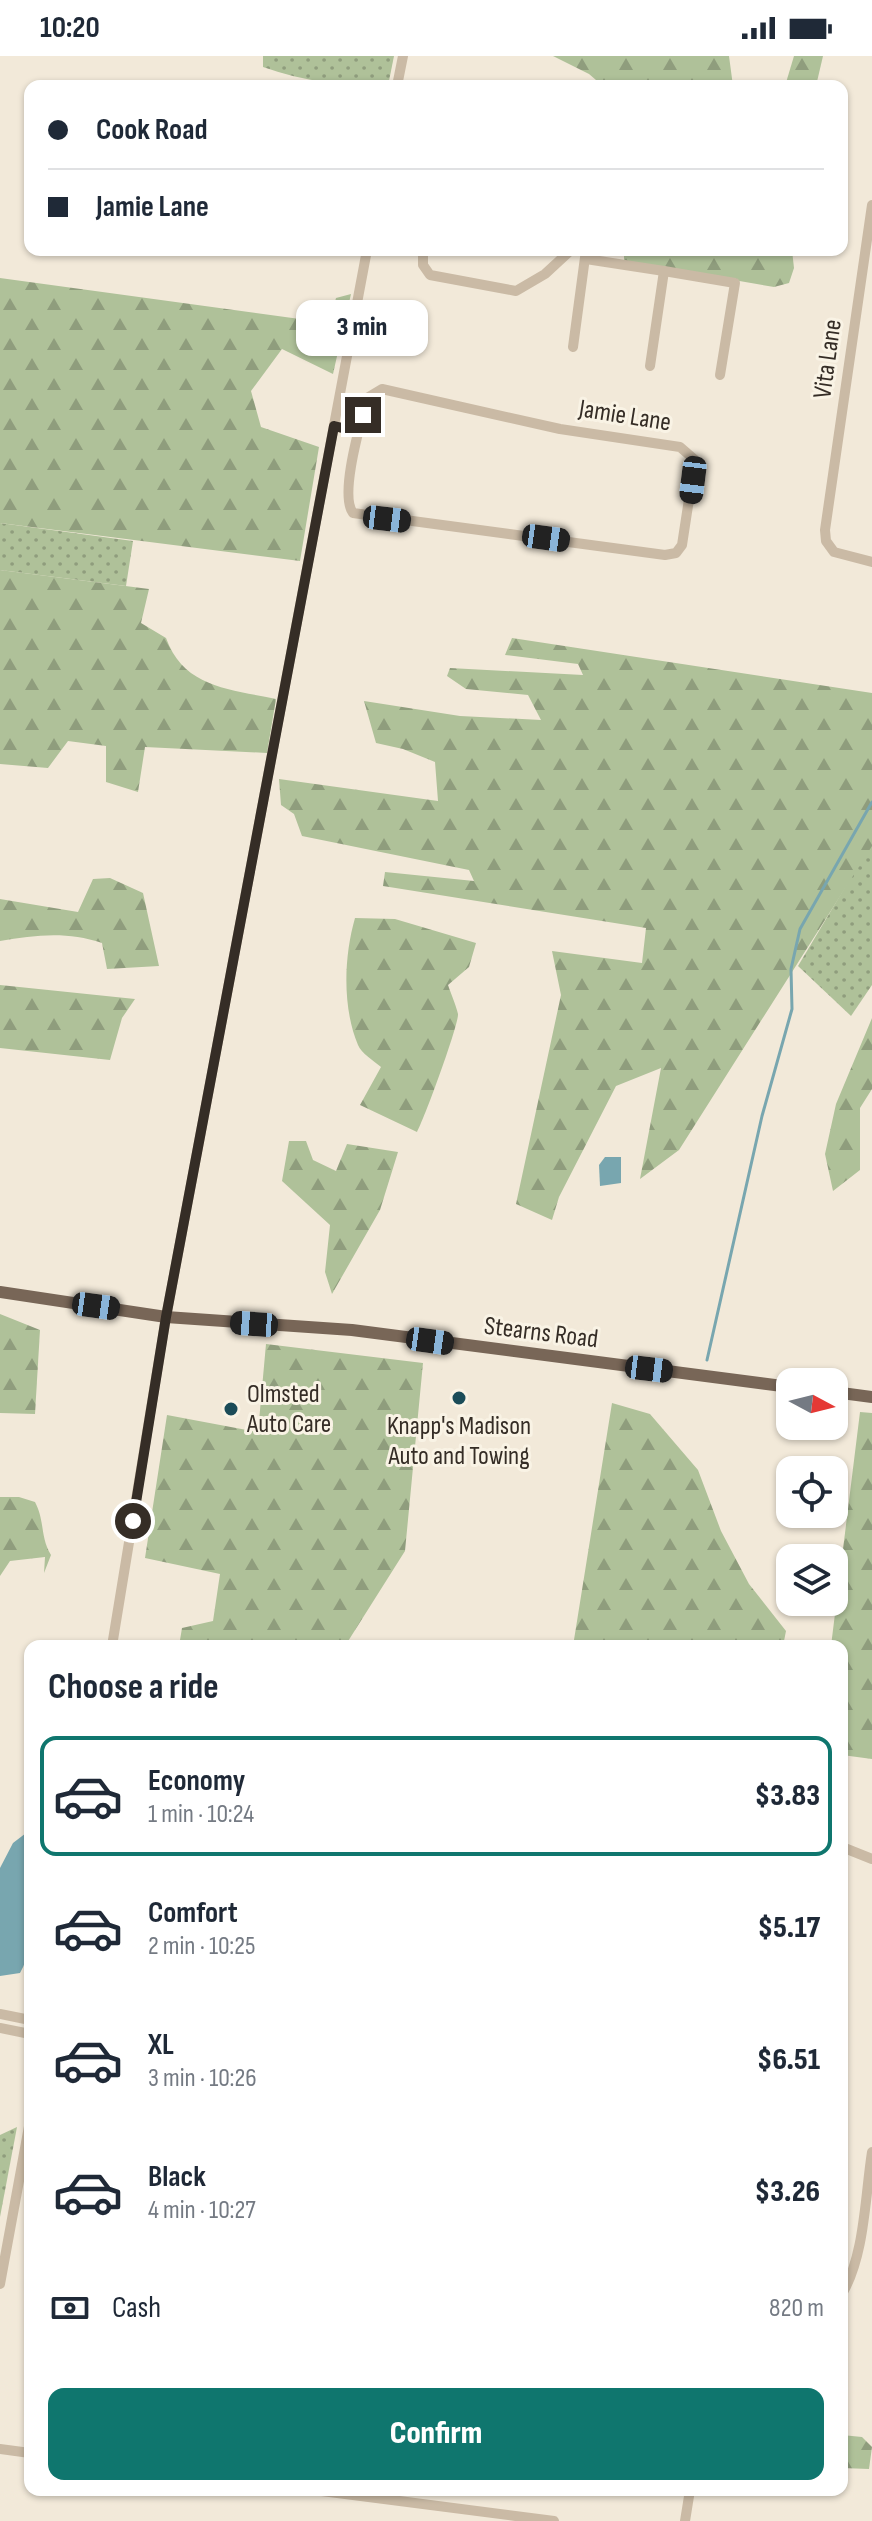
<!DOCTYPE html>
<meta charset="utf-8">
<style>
:root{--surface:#fff;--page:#f6f6f7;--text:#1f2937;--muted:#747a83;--line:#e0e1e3;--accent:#0f766e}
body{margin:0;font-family:"Sofia Sans Condensed",sans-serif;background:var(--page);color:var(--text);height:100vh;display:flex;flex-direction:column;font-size:30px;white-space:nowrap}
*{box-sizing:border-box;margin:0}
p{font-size:26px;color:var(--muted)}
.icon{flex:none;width:44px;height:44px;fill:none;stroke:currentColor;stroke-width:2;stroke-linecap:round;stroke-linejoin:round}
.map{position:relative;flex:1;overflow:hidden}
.sheet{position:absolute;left:24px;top:1584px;width:824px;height:856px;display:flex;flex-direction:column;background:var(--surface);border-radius:16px;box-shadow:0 2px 6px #0004}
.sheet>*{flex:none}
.top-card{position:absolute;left:24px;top:24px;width:824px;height:176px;border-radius:16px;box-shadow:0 2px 6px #0004;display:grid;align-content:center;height:176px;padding:0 24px;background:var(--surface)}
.needle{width:52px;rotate:97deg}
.tools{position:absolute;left:776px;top:1312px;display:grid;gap:16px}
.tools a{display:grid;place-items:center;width:72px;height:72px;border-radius:16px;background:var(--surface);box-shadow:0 2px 6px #0004;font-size:40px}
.end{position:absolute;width:36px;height:36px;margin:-18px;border:10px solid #352d26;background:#fff;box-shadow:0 0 0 4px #fff}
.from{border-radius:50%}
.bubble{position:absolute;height:56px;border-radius:16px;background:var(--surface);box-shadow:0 2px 6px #0004;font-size:26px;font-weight:800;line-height:56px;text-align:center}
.car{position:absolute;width:24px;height:48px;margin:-24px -12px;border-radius:10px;box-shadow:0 0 6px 2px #0007;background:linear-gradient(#222 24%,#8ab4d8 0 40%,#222 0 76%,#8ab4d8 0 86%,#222 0)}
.top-card b{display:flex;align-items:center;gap:28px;height:76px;font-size:30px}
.top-card b+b{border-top:2px solid var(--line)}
.top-card i{width:20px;height:20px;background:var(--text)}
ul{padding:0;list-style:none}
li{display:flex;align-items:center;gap:24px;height:120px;margin:0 16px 12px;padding:0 8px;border:4px solid transparent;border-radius:16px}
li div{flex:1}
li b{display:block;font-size:30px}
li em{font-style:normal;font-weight:800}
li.active{border-color:var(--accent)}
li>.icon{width:72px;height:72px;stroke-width:1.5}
h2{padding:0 24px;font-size:36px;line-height:96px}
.pay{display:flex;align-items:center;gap:20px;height:88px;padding:0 24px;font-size:30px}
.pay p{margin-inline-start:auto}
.primary-button{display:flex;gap:16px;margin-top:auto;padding:16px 24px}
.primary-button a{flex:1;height:92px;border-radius:16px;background:var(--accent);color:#fff;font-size:32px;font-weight:800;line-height:92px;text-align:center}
.status{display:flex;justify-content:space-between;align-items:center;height:56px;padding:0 40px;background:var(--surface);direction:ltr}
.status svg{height:22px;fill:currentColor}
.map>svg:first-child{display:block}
</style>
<div class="status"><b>10:20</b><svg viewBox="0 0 49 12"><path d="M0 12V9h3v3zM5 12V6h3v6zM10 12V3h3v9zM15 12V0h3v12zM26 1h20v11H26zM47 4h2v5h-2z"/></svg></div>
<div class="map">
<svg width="872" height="2465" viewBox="0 0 872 2465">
<defs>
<pattern id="grass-dots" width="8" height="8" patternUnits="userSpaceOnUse" patternTransform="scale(2)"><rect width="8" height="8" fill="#afc199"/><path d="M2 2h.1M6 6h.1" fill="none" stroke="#8f9d7d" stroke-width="1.8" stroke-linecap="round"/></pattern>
<pattern id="forest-firs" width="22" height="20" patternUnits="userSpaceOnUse" patternTransform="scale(2)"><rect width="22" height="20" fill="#afc199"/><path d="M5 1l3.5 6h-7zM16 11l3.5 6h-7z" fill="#8f9d7d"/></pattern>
</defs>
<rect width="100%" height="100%" fill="#f2e9d9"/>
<g fill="url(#grass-dots)">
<path d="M263,0H394L388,30C345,30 304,26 263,11Z"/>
<polygon points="0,467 133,485 126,530 0,514"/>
<polygon points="872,786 872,929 851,960 798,910"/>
<polygon points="17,2071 0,2161 0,2079"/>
</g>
<g fill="url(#forest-firs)">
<polygon points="553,0 729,0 733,30 603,30 589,18"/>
<polygon points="794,0 823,0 816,30 785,30"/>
<polygon points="624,194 792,194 794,212 789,227 774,231 624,205"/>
<polygon points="0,222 329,267 336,242 351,238 333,318 282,293 251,335 261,371 319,391 300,505 0,467"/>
<path d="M0,514L149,533L141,567L166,582C184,632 230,633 276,643L267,697L145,691L138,736L106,726V690L68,685L48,712L0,708Z"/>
<polygon points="512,582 872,637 872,790 679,1094 640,1123 661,1012 616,1030 559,1141 552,1164 516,1148 561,939 552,895 642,907 646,872 383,830 385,816 474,825 469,814 302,780 294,758 281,749 279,723 438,745 435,706 403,693 376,687 364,645 460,660 541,664 528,639 466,633 447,620 450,612 583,619 578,608 505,599"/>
<path d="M110,822L143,837L159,910L107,913L102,887C67,875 35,879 0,885V843L78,856L93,823Z"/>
<path d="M355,862L395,863L476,887L469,911L448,929C451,938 456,949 458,958C459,968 424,1064 417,1076L360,1049L381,1011C374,1005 361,997 358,989C342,951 344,900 355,862Z"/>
<polygon points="0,929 135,943 122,962 110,1004 0,992"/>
<polygon points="872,962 872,1033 860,1052 860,1114 833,1135 825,1098 836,1048"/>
<polygon points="289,1085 306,1085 313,1104 336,1115 347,1088 398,1096 380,1154 332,1238 325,1216 330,1169 282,1125"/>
<polygon points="0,1258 40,1274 35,1358 0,1357"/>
<polygon points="266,1288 423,1307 405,1495 345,1590 179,1590 182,1572 213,1565 220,1518 145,1502 167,1359 258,1376"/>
<polygon points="612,1347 650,1358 698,1414 721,1475 749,1528 786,1575 783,1590 740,1590 737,1585 675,1590 573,1590"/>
<polygon points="860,1356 872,1357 872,1703 842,1699 842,1590 831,1590"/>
<path d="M0,1441H19L35,1446C45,1465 40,1481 51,1499L44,1517L45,1501L10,1505L0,1520Z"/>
<polygon points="842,2379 862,2381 872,2391 869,2413 842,2412"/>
</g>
<g fill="#78a6af">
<polygon points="605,1101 621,1101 621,1127 600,1130 599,1109"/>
<path d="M30,1774C30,1812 40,1885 20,1917L0,1920V1812L13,1787Z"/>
</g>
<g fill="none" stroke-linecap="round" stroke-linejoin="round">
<polyline stroke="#78a6af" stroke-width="3" points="707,1304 762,1060 792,953 791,913 800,873 872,746"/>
<g stroke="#cabaa5" stroke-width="10">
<polyline points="397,30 403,0"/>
<polyline points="872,149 825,474 826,485 834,496 872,506"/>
<polyline points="423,194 423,209 430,219 516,235 545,218 571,194"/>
<polyline points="586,203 664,215 650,310"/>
<polyline points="664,215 735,227 720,319"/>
<polyline points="573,291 586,194"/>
<path d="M382,333L560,373L680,391L695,404L682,489L676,497L665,499L353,457C339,439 361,366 367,342Z"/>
<polyline points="334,370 359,376"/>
<polyline points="112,1590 166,1261 367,194"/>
<polyline points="842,1791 872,1803"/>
<polyline points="0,1958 30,1964"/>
<polyline points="0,1972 30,1978"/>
<polyline points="0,2228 30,2065"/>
<path d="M842,2238C865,2199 865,2140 872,2096"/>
<polyline points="0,2393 30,2397"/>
<polyline points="314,2434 554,2465"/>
<polyline points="685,2465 690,2434"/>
</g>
<g stroke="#786657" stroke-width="12">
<polyline points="0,1236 166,1261 352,1274 790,1331"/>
<polyline points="834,1336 872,1341"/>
</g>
</g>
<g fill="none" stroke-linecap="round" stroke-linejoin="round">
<polyline stroke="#352d26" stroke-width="10" points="133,1465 166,1261 334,370 359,376 363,359"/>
</g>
<g fill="#1b4c58" stroke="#f9f3e5" stroke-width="3">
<circle cx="459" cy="1342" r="8"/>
<circle cx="231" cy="1353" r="8"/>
</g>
<g text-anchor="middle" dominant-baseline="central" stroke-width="6" stroke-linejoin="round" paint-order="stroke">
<g font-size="26" fill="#352d26" stroke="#f9f3e5">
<text transform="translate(828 303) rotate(-82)">Vita Lane</text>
<text transform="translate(625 360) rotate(9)">Jamie Lane</text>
<text transform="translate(541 1277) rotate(7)">Stearns Road</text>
</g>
<g font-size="26" fill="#352d26" stroke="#f9f3e5" text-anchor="start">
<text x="247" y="1338">Olmsted<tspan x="247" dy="30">Auto Care</tspan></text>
<text x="459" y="1370" text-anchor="middle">Knapp's Madison<tspan x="459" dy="30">Auto and Towing</tspan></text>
</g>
</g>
</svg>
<div class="tools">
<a><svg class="needle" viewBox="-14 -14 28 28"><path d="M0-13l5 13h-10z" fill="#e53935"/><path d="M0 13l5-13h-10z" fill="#747a83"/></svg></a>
<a><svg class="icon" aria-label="locate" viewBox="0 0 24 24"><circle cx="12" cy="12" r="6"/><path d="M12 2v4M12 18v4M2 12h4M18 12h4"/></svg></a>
<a><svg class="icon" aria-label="layers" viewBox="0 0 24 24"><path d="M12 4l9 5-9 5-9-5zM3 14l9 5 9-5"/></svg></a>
</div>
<i class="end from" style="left:133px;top:1465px"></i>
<i class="end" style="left:363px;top:359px"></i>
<div class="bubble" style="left:296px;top:244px;width:132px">3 min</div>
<i class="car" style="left:693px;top:424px;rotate:187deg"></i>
<i class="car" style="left:387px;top:463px;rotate:97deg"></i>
<i class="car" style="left:546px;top:482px;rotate:98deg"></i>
<i class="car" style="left:96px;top:1250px;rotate:98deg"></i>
<i class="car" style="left:254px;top:1268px;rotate:274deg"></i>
<i class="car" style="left:430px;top:1285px;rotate:98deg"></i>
<i class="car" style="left:649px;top:1313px;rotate:97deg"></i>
<div class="top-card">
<b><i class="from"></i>Cook Road</b>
<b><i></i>Jamie Lane</b>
</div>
<section class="sheet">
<h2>Choose a ride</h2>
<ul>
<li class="active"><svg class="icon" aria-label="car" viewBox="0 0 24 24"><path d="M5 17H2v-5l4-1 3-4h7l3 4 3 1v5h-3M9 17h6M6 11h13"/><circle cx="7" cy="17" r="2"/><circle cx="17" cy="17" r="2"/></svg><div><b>Economy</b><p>1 min · 10:24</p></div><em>$3.83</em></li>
<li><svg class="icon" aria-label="car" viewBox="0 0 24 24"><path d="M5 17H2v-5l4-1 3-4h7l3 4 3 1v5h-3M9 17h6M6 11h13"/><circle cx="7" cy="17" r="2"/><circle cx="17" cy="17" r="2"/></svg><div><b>Comfort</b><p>2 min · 10:25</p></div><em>$5.17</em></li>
<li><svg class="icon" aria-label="car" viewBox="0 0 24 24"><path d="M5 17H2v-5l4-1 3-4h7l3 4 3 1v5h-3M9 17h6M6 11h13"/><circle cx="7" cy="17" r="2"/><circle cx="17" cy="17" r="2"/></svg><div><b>XL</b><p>3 min · 10:26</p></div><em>$6.51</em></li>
<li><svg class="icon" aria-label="car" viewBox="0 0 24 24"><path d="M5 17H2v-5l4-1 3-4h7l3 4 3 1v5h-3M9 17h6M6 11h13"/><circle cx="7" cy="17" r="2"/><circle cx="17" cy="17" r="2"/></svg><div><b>Black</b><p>4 min · 10:27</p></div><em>$3.26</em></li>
</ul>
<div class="pay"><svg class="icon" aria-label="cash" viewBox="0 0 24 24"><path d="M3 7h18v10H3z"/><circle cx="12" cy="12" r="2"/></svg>Cash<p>820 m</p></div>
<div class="primary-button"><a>Confirm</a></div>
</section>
</div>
